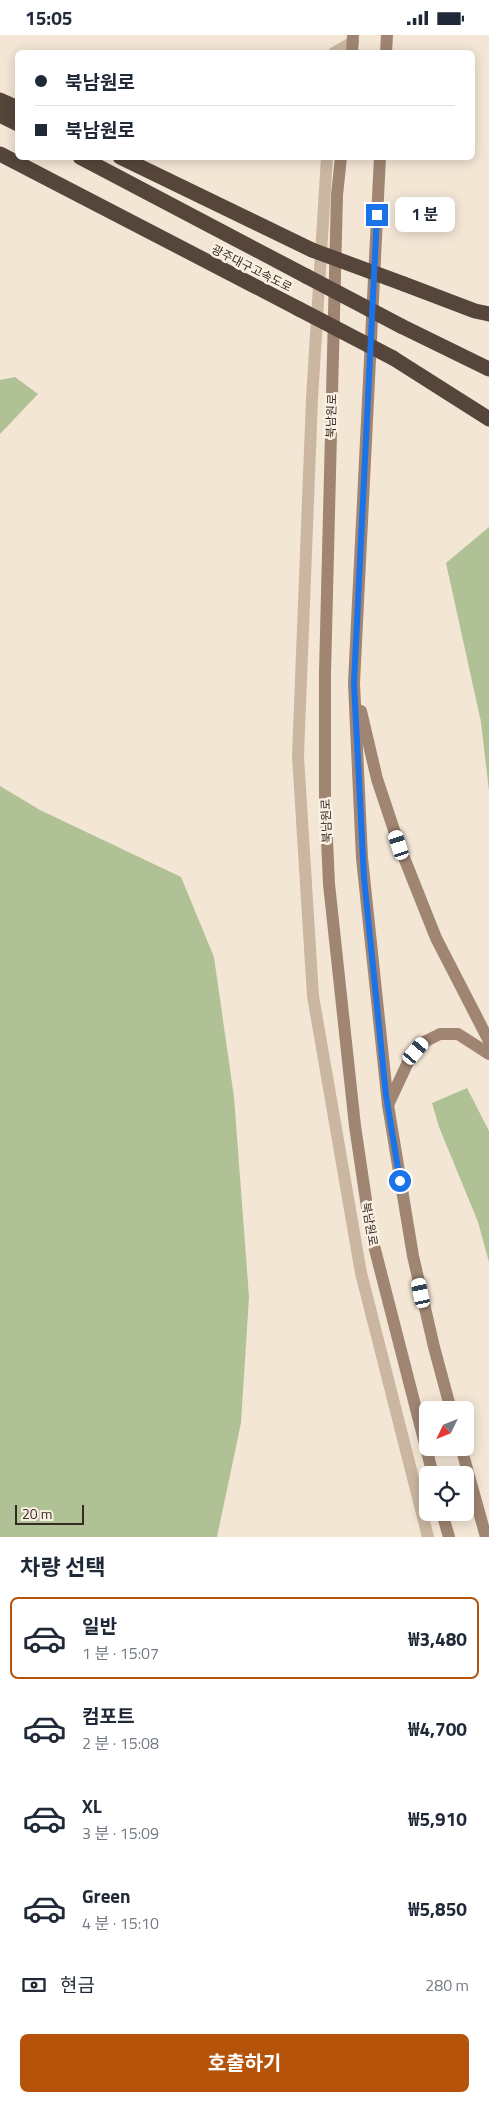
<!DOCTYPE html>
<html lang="ko">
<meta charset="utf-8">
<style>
:root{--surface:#fff;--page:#f2f2f3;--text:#1f2937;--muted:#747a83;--line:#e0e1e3;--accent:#b45309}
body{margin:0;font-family:"Titillium Web","Noto Sans KR",sans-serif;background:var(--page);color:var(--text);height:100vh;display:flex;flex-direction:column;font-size:19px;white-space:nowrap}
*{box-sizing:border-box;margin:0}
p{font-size:16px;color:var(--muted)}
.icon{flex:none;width:28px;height:28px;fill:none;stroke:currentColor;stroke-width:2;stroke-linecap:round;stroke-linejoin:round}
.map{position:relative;height:1502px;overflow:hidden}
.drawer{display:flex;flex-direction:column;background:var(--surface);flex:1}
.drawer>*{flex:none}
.banner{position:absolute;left:15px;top:15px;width:460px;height:110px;border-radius:8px;box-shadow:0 2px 12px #0003;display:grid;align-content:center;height:110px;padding:0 20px;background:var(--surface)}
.needle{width:32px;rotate:227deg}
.tools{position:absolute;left:419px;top:1366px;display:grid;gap:10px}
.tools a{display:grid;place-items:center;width:55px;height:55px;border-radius:8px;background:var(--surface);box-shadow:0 2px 12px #0003;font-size:25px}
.scale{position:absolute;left:15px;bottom:12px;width:69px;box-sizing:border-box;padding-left:5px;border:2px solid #352a24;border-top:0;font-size:14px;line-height:18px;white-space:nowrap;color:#352a24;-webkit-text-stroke:4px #faf0e2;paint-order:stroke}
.end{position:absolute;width:22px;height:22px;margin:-11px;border:6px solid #1a73e8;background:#fff;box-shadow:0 0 0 2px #fff}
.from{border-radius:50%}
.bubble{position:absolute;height:35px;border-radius:8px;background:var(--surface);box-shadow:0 2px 12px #0003;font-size:16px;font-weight:700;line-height:35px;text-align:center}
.car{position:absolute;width:15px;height:30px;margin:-15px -8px;border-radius:6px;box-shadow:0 0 4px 1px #0007;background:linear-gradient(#fff 24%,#345 0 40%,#fff 0 76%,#345 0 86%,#fff 0)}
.banner b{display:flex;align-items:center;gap:18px;height:48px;font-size:19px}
.banner b+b{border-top:1px solid var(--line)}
.banner i{width:12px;height:12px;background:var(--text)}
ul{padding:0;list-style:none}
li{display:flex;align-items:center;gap:15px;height:82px;margin:0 10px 8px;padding:0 10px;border:2px solid transparent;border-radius:8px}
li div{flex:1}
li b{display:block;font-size:19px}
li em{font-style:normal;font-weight:700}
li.active{border-color:var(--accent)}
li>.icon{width:45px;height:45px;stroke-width:1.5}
h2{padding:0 20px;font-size:22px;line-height:60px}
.pay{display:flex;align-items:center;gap:12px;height:55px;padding:0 20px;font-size:19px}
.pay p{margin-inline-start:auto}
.cta{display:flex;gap:10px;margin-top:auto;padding:10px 20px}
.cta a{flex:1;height:58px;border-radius:8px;background:var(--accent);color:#fff;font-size:20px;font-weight:700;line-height:58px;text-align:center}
.status{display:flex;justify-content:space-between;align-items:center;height:35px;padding:0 25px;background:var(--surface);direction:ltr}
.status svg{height:14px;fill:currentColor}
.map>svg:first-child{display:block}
</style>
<div class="status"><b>15:05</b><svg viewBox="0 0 49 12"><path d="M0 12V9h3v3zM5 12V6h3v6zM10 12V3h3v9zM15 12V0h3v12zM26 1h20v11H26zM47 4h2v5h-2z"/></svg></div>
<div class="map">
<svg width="489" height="1502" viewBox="0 0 489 1502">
<rect width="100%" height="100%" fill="#f3e6d5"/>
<g fill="#b0c295">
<polygon points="15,342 38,359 0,399 0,345"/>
<polygon points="489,492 489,756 481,687 446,528"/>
<polygon points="0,751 40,775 181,842 214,922 234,1062 249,1262 241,1388 217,1502 0,1502"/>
<polygon points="467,1053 489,1096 489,1227 478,1187 439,1092 432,1068"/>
</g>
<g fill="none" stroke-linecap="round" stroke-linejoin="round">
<g stroke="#cbb7a1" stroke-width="12">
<polyline points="334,18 353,7"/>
<polyline points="327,122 312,364 298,721 313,961 361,1238 428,1502"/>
</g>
<g stroke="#9f8572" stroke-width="12">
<polyline points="352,18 353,0"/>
<polyline points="386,18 387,0"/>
<polyline points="341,122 337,160 325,638 325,761 329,849 355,1091 371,1199 433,1440"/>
<polyline points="380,122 354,648 362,823 388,1070 413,1221 434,1312 451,1375"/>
<polyline points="361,676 377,744 399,810 436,903 489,1006"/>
<polyline points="388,1070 409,1025 424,1007 440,999 458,999 489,1019"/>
<polyline points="461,1412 486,1502"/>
<polyline points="442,1478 449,1502"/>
</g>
<g stroke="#56453b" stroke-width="15">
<polyline points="0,65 18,73"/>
<polyline points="0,80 18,89"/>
<polyline points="0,119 299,274"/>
<polyline points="80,122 306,241"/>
<polyline points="120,122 312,215"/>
<polyline points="404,249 475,276 489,279"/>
<polyline points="401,291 489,334"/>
<polyline points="393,323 489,384"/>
</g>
<g stroke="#56453b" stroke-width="15">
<polyline points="312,215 404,249"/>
<polyline points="306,241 401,291"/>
<polyline points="299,274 393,323"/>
</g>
</g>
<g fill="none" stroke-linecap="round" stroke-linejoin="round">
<polyline stroke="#1a73e8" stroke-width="6" points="377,180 354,648 364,843 386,1060 400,1146"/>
</g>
<g text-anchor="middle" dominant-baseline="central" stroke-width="5" stroke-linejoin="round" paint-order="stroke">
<g font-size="12" fill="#352a24" stroke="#faf0e2">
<text transform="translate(252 233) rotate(27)">광주대구고속도로</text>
<text transform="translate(331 381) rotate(-88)">북남원로</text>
<text transform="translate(326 786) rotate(-92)">북남원로</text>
<text transform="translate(370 1189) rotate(80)">북남원로</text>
</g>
</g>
</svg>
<div class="tools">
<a><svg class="needle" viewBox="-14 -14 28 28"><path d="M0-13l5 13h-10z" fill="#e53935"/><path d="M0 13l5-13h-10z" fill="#747a83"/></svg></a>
<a><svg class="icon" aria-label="locate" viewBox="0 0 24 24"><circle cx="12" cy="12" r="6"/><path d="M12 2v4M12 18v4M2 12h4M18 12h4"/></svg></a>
</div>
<div class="scale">20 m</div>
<i class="end from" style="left:400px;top:1146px"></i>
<i class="end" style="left:377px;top:180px"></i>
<div class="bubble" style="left:395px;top:162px;width:60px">1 분</div>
<i class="car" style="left:399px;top:810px;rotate:342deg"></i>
<i class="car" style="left:416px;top:1016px;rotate:40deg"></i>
<i class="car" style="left:421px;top:1258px;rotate:348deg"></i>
<div class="banner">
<b><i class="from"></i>북남원로</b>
<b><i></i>북남원로</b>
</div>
</div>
<section class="drawer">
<h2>차량 선택</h2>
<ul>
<li class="active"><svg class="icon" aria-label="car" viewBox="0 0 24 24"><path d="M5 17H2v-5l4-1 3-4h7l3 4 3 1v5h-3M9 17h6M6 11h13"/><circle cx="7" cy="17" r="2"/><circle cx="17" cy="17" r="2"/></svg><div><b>일반</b><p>1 분 · 15:07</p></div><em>₩3,480</em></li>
<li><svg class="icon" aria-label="car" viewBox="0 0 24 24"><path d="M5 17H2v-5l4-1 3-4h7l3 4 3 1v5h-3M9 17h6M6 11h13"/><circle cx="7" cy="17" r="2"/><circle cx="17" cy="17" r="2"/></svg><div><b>컴포트</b><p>2 분 · 15:08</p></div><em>₩4,700</em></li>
<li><svg class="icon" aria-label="car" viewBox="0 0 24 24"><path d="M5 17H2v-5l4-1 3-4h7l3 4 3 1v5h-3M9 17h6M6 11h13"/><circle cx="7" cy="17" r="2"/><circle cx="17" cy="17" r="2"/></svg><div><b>XL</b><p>3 분 · 15:09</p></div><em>₩5,910</em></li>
<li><svg class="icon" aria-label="car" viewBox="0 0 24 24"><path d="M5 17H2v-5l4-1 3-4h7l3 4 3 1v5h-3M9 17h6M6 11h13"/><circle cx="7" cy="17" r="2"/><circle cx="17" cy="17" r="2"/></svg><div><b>Green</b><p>4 분 · 15:10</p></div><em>₩5,850</em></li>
</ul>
<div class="pay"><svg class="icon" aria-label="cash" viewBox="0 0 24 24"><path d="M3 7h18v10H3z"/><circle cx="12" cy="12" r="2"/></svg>현금<p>280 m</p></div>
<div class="cta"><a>호출하기</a></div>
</section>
